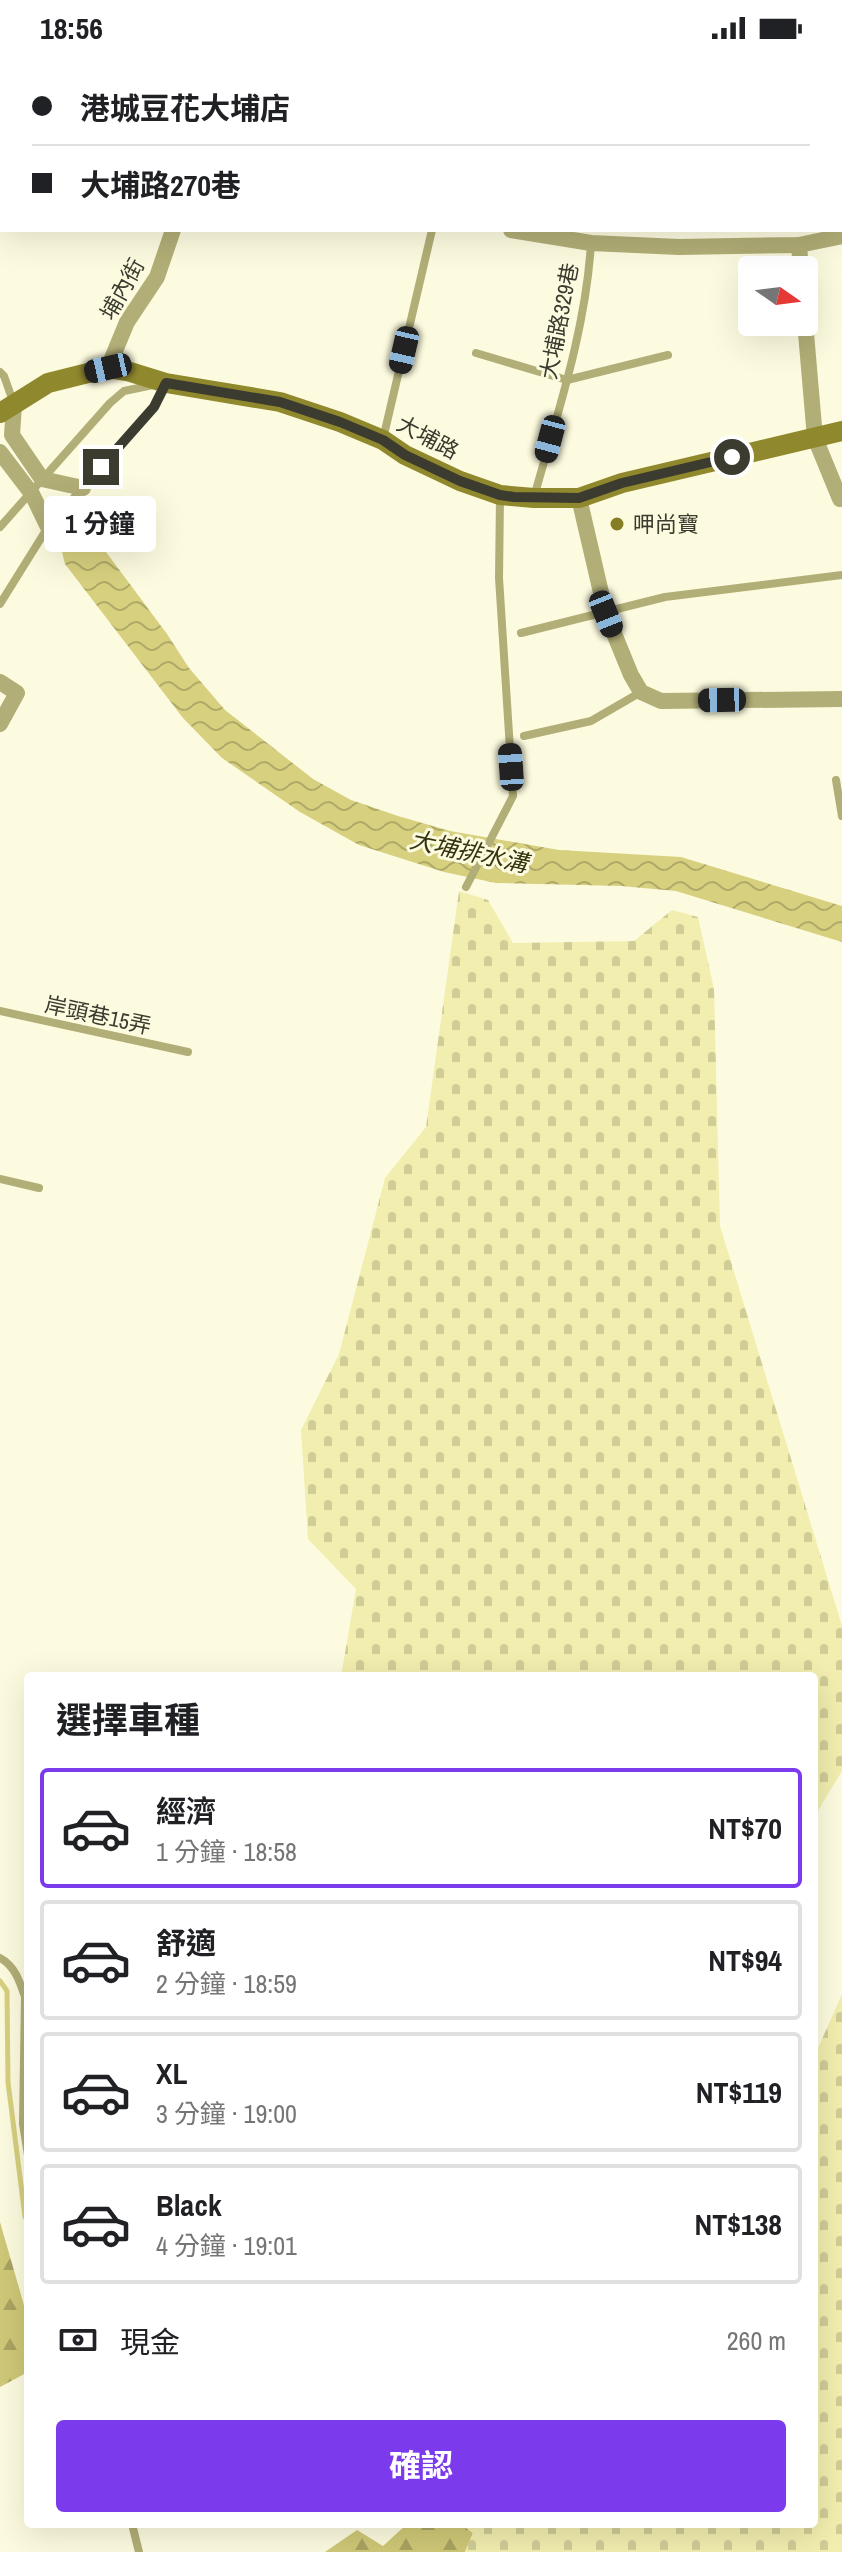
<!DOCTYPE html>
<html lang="zh-TW">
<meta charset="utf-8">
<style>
:root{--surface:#fff;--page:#f2f2f2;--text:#202124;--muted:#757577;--line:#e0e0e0;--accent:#7c3aed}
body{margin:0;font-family:"Archivo Narrow","Noto Sans TC",sans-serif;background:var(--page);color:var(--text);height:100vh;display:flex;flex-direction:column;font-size:30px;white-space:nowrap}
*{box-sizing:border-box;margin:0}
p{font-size:26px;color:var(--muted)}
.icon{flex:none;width:44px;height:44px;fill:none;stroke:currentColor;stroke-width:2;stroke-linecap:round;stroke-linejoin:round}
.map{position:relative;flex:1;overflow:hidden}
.side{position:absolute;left:24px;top:1616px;width:794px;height:856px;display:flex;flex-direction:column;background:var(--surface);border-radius:8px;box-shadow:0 8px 32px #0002}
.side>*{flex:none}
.top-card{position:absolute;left:0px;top:0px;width:842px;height:176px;box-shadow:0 8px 32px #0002;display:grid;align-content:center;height:176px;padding:0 32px;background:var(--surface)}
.needle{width:52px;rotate:104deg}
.tools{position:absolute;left:738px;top:200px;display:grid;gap:16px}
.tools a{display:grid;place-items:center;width:80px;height:80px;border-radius:8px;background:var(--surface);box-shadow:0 8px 32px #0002;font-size:40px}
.end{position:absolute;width:36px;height:36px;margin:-18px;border:10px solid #3c3b30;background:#fff;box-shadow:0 0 0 4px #fff}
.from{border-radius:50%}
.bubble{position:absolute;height:56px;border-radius:8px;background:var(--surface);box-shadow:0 8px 32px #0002;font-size:26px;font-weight:700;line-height:56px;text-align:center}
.car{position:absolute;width:24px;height:48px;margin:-24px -12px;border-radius:10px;box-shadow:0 0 6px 2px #0007;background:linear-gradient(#222 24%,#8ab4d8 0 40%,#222 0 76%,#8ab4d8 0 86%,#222 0)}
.top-card b{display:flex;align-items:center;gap:28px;height:76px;font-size:30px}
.top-card b+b{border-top:2px solid var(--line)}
.top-card i{width:20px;height:20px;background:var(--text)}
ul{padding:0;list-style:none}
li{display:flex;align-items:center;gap:24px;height:120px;margin:0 16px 12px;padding:0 16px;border:4px solid var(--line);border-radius:8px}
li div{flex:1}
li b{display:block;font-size:30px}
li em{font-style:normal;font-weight:700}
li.active{border-color:var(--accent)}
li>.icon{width:72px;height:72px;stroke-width:1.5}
h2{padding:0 32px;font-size:36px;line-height:96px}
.pay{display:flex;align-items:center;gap:20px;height:88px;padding:0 32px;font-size:30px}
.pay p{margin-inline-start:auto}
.primary-button{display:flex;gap:16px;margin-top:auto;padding:16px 32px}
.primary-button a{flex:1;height:92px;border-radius:8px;background:var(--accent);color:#fff;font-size:32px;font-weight:700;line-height:92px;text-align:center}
.status{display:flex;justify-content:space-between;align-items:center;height:56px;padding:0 40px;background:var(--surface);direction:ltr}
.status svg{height:22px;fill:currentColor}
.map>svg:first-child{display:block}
</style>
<div class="status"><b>18:56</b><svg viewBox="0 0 49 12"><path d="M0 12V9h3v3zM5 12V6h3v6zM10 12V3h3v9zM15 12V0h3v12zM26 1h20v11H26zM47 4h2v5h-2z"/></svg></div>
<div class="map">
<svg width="842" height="2496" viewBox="0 0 842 2496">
<defs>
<pattern id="forest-firs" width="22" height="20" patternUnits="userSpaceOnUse" patternTransform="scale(2)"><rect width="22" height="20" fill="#cfc877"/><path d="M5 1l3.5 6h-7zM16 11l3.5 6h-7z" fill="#a9a462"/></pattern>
<pattern id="cemetery-stones" width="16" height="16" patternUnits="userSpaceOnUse" patternTransform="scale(2)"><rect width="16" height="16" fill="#f2eeaf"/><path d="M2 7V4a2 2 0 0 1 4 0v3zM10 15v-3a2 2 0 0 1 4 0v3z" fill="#d0cd97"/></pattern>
<pattern id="water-waves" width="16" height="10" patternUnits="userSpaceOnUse" patternTransform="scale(2)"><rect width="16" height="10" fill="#d7d07f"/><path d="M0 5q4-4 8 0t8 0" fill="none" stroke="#b0aa68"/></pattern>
</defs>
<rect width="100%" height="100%" fill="#fdfbdf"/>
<g fill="url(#forest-firs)">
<polygon points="0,2166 28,2263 28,2316 0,2331"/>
<polygon points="407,2468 461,2468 473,2477 465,2496 325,2496 357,2474 383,2490"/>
</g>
<g fill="url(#cemetery-stones)">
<polygon points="459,835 488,844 513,887 634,885 672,854 698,861 714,933 720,1170 842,1570 842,1715 814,1761 814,1620 341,1620 356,1533 308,1483 301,1374 339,1298 385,1122 426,1071"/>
<polygon points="842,1938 842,2496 465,2496 473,2477 461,2468 814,2468 814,2001"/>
</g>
<polygon fill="url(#water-waves)" points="88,461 106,496 167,578 189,612 225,654 313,723 351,744 398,760 450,775 559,794 681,801 842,850 842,886 676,835 621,830 496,827 444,816 359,789 300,756 222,702 183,662 65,508 62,496"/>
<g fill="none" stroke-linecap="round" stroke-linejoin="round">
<polyline stroke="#d7d07f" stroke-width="5" points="0,1925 7,1935 8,2026 25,2161"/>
<g stroke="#b2ae77" stroke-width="8">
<polyline points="73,0 77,2"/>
<polyline points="788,0 790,2"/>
<polyline points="365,2 366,0"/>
<polyline points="840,43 842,49"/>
<polyline points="476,297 567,324 668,299"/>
<polyline points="0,316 4,320 14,348"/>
<polyline points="383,383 432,174"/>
<path d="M534,441C557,359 586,273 591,187"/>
<polyline points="0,471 110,347 124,335 153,329"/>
<polyline points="0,548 48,471 154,351 165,328"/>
<polyline points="521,577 665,541 842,519"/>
<polyline points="524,680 591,665 641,636"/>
<polyline points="836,724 842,760"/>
<polyline points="466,831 513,740 499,522 500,440"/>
<polyline points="0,955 188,996"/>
<polyline points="0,1123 39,1132"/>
<path d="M0,1902C15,1910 20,1926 25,1941L23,2068L28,2099"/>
<polyline points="132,2468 139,2496"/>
</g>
<g stroke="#b2ae77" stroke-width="16">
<polyline points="622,0 628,2"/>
<polyline points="225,2 226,0"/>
<polyline points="455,2 455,0"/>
<polyline points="511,174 591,187 679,191 799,189 842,180"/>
<polyline points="799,189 801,214"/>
<polyline points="804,254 815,382 840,443"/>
<polyline points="108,312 127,266 157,221 173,174"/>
<polyline points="14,349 12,379 42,423 83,432"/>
<polyline points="0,396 32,438 48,471"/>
<polyline points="579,442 606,558 631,619 641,636 661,645 842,643"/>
<polyline points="0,626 17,637 0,668"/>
</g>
<polyline stroke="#90882d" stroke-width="20" points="0,357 48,327 108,312 127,315 166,327 280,346 340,366 383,384 405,399 460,425 500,439 534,442 579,442 622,427 842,375"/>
</g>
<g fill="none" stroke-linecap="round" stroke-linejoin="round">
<polyline stroke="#3c3b30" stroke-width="10" points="101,411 154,351 166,327 280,346 340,366 383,384 405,399 460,425 500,439 514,441 579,442 622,427 732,401"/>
</g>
<circle fill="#867e25" stroke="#fdfbdf" stroke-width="3" cx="617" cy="468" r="8"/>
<g text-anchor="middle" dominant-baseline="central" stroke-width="6" stroke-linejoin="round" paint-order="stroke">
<g font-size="22" fill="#3c3b30" stroke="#fdfbdf">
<text transform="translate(122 233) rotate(-61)">埔內街</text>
<text transform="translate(559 265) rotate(-79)">大埔路329巷</text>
<text transform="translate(428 381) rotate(28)">大埔路</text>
<text transform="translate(98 959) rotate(12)">岸頭巷15弄</text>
</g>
<g font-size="22" fill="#3c3b30" stroke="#fdfbdf" text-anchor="start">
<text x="633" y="468">呷尚寶</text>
</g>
<g font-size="24" font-style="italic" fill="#36330f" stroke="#fdfbdf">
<text transform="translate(469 795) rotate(12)">大埔排水溝</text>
</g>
</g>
</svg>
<div class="tools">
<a><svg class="needle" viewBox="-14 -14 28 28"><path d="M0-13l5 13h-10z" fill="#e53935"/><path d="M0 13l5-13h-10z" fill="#757577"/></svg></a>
</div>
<i class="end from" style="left:732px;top:401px"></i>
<i class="end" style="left:101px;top:411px"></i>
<div class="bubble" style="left:44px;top:440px;width:112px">1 分鐘</div>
<i class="car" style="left:404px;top:294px;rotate:193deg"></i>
<i class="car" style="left:108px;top:312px;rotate:257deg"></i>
<i class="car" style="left:550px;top:383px;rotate:195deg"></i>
<i class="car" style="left:606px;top:558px;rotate:158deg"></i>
<i class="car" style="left:722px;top:644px;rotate:269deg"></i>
<i class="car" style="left:511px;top:711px;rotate:356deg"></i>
<div class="top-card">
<b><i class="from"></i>港城豆花大埔店</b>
<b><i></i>大埔路270巷</b>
</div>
<section class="side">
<h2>選擇車種</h2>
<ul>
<li class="active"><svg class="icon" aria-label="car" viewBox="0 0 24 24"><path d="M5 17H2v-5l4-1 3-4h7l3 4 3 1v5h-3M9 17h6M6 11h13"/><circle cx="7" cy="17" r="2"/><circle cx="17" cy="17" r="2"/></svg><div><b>經濟</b><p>1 分鐘 · 18:58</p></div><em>NT$70</em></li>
<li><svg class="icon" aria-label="car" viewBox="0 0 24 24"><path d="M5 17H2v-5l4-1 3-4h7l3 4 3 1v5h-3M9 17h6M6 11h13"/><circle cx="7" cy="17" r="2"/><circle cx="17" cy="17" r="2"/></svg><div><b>舒適</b><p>2 分鐘 · 18:59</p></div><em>NT$94</em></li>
<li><svg class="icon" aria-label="car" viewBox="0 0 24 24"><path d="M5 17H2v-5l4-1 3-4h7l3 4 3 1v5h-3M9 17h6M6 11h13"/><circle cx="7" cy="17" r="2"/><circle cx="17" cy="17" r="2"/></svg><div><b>XL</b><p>3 分鐘 · 19:00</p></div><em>NT$119</em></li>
<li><svg class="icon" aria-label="car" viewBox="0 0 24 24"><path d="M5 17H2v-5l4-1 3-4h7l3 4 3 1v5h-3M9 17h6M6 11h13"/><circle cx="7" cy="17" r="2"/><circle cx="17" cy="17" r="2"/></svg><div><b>Black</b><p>4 分鐘 · 19:01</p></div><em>NT$138</em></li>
</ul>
<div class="pay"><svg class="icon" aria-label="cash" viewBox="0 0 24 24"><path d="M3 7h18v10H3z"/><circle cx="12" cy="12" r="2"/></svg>現金<p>260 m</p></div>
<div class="primary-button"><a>確認</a></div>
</section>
</div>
